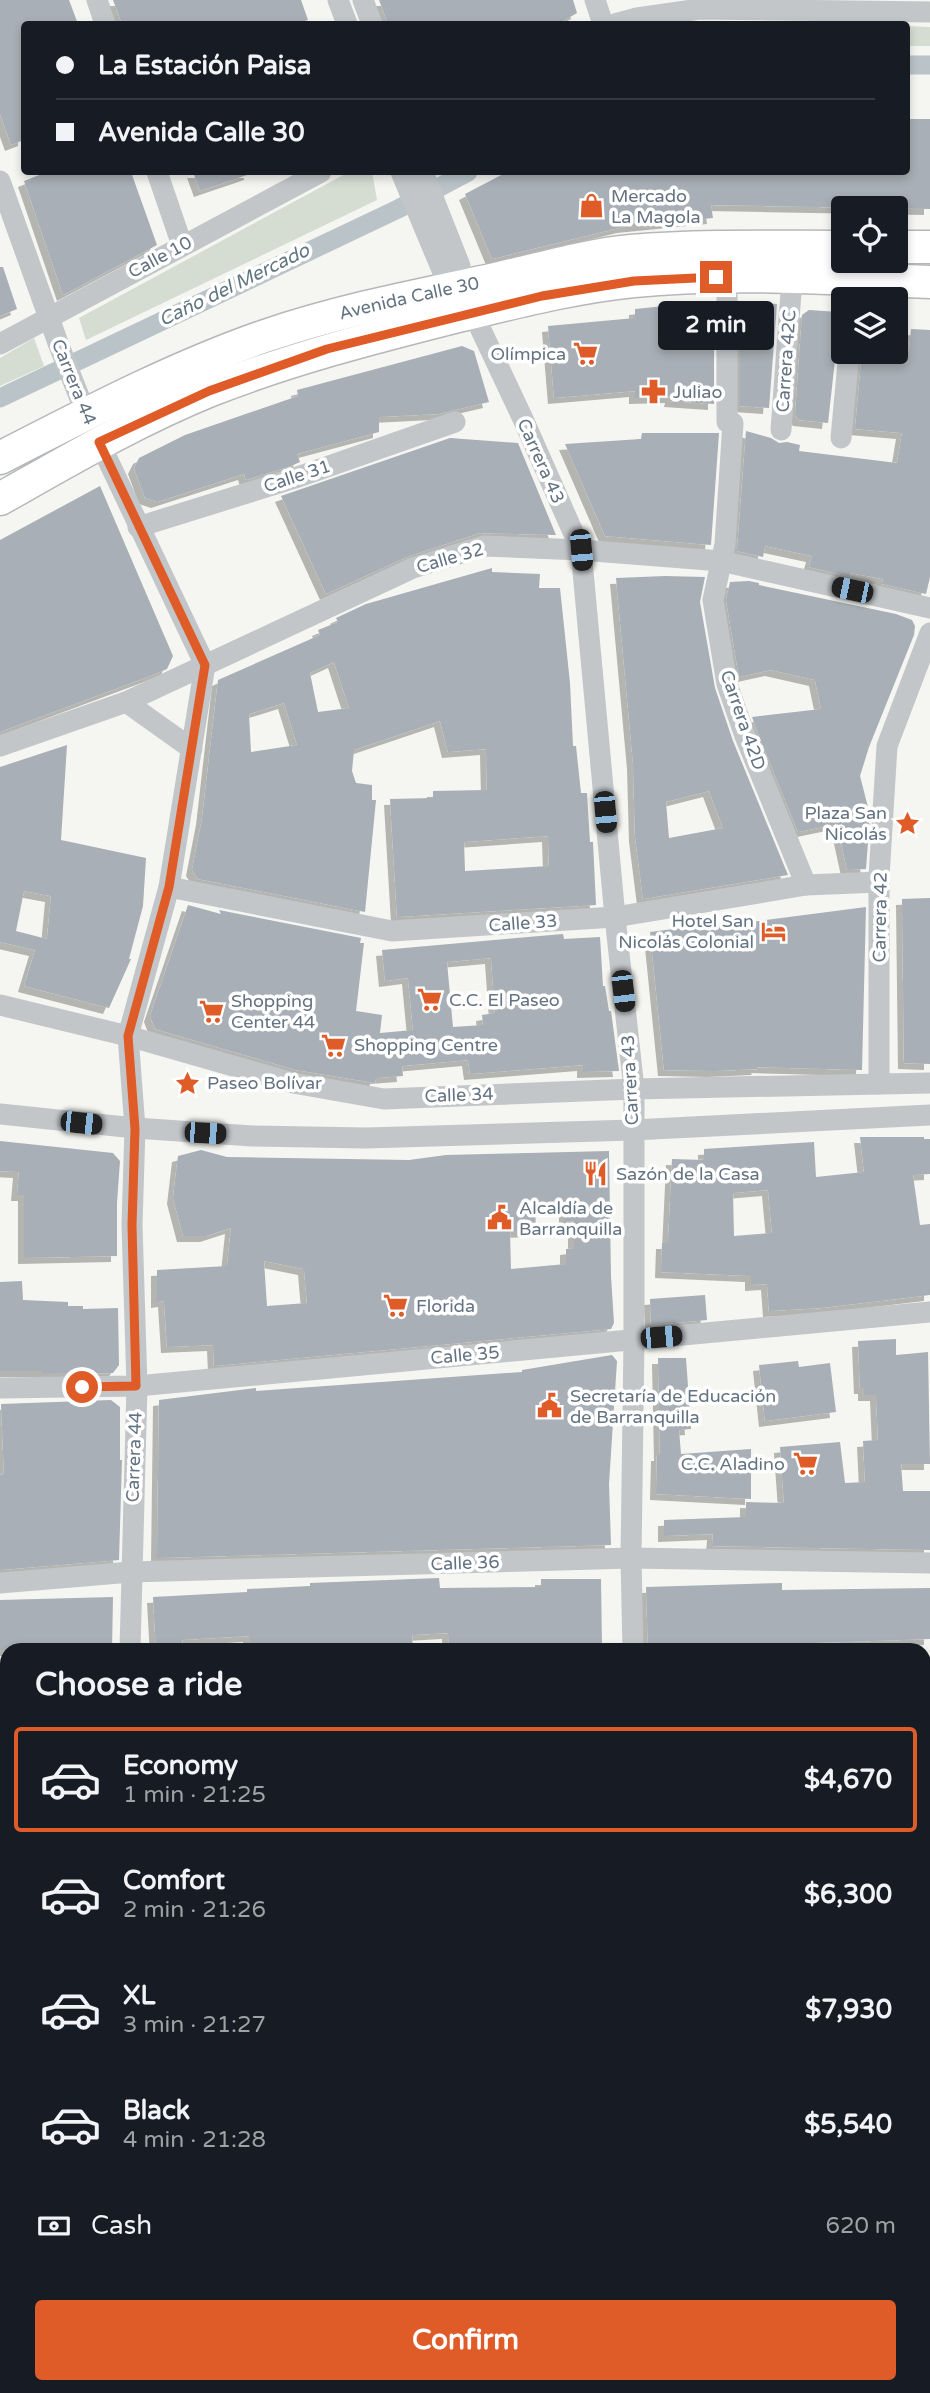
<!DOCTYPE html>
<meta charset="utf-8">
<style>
:root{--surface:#171b24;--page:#20242c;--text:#f1f3f6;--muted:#9ea1a6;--line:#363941;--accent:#df5b27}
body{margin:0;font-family:"Varela Round",sans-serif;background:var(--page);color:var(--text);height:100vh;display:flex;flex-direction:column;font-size:26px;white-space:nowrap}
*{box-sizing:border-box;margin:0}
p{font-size:23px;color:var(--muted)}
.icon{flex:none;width:38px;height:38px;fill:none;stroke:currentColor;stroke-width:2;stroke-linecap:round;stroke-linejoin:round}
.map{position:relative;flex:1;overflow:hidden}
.panel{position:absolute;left:0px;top:1643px;width:931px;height:751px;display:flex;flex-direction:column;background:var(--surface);border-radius:21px 21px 0 0;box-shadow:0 4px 10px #0003}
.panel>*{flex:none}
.guide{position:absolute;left:21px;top:21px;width:889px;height:154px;border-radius:7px;box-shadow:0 4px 10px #0003;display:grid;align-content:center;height:154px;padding:0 35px;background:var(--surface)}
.tools{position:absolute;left:831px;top:196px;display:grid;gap:14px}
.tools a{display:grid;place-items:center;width:77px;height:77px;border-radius:7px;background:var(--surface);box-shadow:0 4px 10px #0003;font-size:35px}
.end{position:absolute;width:32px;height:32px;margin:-16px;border:9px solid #df5b27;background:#fff;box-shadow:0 0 0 4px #fff}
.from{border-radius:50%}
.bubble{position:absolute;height:49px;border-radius:7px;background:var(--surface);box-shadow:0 4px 10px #0003;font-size:23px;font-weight:700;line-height:49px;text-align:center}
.car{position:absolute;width:21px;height:42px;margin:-21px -10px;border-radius:9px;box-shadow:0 0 5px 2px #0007;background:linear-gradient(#222 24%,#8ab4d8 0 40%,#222 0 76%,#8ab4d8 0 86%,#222 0)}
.guide b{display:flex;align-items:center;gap:24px;height:66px;font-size:26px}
.guide b+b{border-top:2px solid var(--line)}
.guide i{width:18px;height:18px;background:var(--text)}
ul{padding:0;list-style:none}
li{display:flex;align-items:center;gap:21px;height:105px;margin:0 14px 10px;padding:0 21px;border:4px solid transparent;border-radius:7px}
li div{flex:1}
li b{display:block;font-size:26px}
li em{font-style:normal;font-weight:700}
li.selected{border-color:var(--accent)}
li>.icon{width:63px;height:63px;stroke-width:1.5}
h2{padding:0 35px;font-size:32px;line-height:84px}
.pay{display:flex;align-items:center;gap:18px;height:77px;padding:0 35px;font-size:26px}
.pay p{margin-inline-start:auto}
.cta{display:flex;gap:14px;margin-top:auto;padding:14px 35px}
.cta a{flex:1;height:80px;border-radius:7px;background:var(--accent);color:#fff;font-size:28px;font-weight:700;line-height:80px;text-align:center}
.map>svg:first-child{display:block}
</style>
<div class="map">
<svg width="930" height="2393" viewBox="0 0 930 2393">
<defs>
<filter id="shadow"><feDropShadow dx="-6" dy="6" stdDeviation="0" flood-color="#0004"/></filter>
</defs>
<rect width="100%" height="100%" fill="#f5f5f1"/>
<g fill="#d5dcd2">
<polygon points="907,26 930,27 930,46 907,46"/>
<polygon points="349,172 372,172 377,200 86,340 79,318"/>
<polygon points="34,338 44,366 0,386 0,358"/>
</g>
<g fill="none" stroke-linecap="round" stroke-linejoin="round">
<g stroke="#bac4c8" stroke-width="19">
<polyline points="906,65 930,65"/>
<polyline points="0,398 398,209 468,172"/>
</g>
</g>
<g fill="#a8afb6" fill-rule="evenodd" filter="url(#shadow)">
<polygon points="0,0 69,0 78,24 24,24 24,140 11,145 0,114"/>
<polygon points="113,0 301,0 308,20 295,24 122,24"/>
<polygon points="379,0 573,0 577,13 558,24 388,24"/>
<polygon points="906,119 930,119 930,209 711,205 713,218 623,227 492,259 465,194 507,172 906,172"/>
<polygon points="47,172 131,172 157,245 63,295 24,181"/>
<polygon points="193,172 250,172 250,174 200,191"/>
<polygon points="0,267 3,267 17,309 0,316"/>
<polygon points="714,301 714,404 670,401 671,397 635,398 635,391 554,398 548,326 635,318 635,309"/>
<polygon points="740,301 777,304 769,408 740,406"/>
<polygon points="809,310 838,312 844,318 843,341 836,351 828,423 799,420 795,415 802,315"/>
<polygon points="911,329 930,330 930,577 926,594 882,584 883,579 851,573 850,577 809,567 812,556 765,546 763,557 737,551 746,431 771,438 779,443 787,442 800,445 799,451 897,463 902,433 855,429 862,352 909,352"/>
<polygon points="462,346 474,351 489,402 438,414 379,417 379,432 297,454 300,462 291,466 246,480 244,474 157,502 145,498 134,468 139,458 185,435 298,396 297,390"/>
<polygon points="642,433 719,433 711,545 605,536 565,444 641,439"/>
<polygon points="450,438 518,443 556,535 480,533 409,556 326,594 281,496"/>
<polygon points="100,486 173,656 167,669 150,676 0,732 0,540"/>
<path d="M492,568V572L540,574L539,588H560L570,683L573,746H576L581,793H587L590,842H593L596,905L397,917L390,799L433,798V791L487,790L486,749L448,752L440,721L354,750L352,771L356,783L372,785V800H376L365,912L198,879L192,870L202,819L218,680L320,635L318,630L338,622L336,618L366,604ZM334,662L349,708L318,712L310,673ZM284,703L297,745L251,752L249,714ZM548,836L549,866L465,871L464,842Z"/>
<path d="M665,576L705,577L700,602L715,688L733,741L788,875L643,899L635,836L633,763L616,578ZM709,791L723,828L669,838L666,802Z"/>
<polygon points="749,581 759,583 759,585 896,614 912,620 915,626 914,635 869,747 860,776 870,815 866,869 847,870 837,824 798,832 757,731 752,717 821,709 815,680 771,670 739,677 726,600 730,582"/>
<path d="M67,745L61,840L146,858L143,906L129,959H131L109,1008L24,986L35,950L0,942V767ZM24,891L51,896L47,939L16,931Z"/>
<polygon points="930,898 930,1064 904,1063 902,899"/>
<path d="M188,905L221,914L219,910L361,938L360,943H364L356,1011L382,1015L380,1033L413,1030L408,978L385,981L382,950L563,934L564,939L600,937L603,986H605L609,1011H611L619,1071L583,1072V1065L470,1074L468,1060L402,1066L403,1076L376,1078L375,1083L296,1070L155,1029L150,1016ZM491,958L495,1013L482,1015L483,1025L453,1027L447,962Z"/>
<polygon points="866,907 862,1070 757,1067 758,1069 714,1071 664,1070 650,932 704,925 759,921"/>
<path d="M860,1137H924V1139H930V1174L913,1175L920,1225L930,1224V1295L821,1308L769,1311L767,1284L751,1285V1276L661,1272L662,1243H668L672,1159L704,1160V1149L814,1142L816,1177L864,1172ZM768,1190L772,1233L734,1236L733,1193Z"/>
<polygon points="0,1141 113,1153 120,1161 117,1203 117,1256 24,1258 24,1195 17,1195 19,1172 0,1171"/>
<path d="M201,1150L227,1157L409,1160L446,1155L609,1151L611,1276L614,1323L611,1329L214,1366L213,1345L167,1347L164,1301L157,1302V1270L227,1266L231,1228L206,1236H183L173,1198L178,1156ZM565,1202V1222L574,1221V1248L566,1249V1264L511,1269L510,1232L536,1231L535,1204ZM264,1261L304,1269L307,1303L267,1306Z"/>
<polygon points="22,1281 23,1300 68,1302 68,1306 83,1306 83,1309 118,1308 119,1365 113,1373 42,1374 42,1371 0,1371 0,1282"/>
<polygon points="705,1295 707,1320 651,1325 650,1299"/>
<polygon points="896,1339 896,1355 928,1352 930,1464 901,1464 903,1491 930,1491 930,1550 712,1546 713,1534 664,1536 664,1520 746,1517 746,1502 784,1503 780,1447 840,1442 845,1483 865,1482 863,1441 878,1440 876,1395 864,1395 864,1388 860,1388 858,1341"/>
<polygon points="612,1355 617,1361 609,1484 611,1545 157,1558 159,1400 256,1388 256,1391 522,1372 522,1370"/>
<polygon points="658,1358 686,1358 691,1429 679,1430 681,1454 751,1449 751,1499 656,1494 657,1455 660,1455"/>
<polygon points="798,1361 799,1367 830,1363 836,1412 765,1421 759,1365"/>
<polygon points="111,1400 120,1407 120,1460 122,1460 119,1560 0,1570 0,1475 4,1474 1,1404"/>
<polygon points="439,1578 440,1588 541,1587 541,1579 601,1579 602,1648 449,1650 448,1633 412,1635 413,1650 250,1650 249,1636 182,1640 183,1648 156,1650 153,1597 247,1592 247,1589 310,1586 310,1583"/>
<polygon points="782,1583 782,1590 930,1588 930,1639 811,1643 811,1650 648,1650 646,1587"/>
<polygon points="113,1597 112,1650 0,1650 0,1600"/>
</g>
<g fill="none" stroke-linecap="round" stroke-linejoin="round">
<defs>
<g id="highway">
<polyline points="896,247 930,247"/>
<path id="s1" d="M0,458C86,414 173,368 265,336C338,311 415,296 491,280C536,270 586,255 631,251C702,245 773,247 844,247"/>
<path d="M0,499C69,460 137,420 211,390C290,359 371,338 454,317C513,303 573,287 634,281C732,271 832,279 930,282"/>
</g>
</defs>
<use href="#highway" stroke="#b5b8bb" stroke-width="35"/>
<g stroke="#c2c6c9" stroke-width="21">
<polyline points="97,0 105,24"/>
<polyline points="338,0 347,24"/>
<polyline points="363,0 372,24"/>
<polyline points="595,0 603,24"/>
<polyline points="615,24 637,18 699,9 930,12"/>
<polyline points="157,172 182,245"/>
<polyline points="401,172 442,270 460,286 473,313 523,419 581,550 615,917 634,1089 634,1340 631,1558 633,1650"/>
<polyline points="423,172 460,266 460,286"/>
<polyline points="0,181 58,343 86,414 205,665 169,887 128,1036 135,1128 132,1225 137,1386 130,1650"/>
<polyline points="0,344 321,172"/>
<polyline points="727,422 727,291"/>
<polyline points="733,423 725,544 713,600 727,684 745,736 806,885"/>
<polyline points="781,430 791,292"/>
<polyline points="841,438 849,352"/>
<polyline points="138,527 295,478 455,422"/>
<polyline points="126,702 192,749"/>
<polyline points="0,746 126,702 413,568 484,546 581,550 721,561 930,608"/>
<polyline points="169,887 392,931 615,917 806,885 879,882"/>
<polyline points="0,1005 128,1036 293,1083 384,1099 634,1089 930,1083"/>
<polyline points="879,1084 879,877 887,746 930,633"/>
<polyline points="0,1114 135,1128 252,1136 366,1138 633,1130 930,1115"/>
<polyline points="0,1388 137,1386 930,1312"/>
<polyline points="0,1583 131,1572 631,1558 930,1563"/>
<polyline points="924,1723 930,1723"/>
<polyline points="0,1736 7,1736"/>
<polyline points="0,1906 7,1906"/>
<polyline points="924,1912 930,1912"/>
<polyline points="924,2070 930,2070"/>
<polyline points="0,2237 7,2237"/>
<polyline points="924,2247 930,2248"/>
<polyline points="126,2387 126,2393"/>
<polyline points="641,2387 642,2393"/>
</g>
<use href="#highway" stroke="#fff" stroke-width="32"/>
</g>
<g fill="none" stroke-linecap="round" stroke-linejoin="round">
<polyline stroke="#df5b27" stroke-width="9" points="82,1387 136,1386 132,1225 135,1129 128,1036 169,887 205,665 99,442 209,391 327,349 542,296 634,281 716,277"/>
</g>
<defs>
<symbol id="shop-bare" viewBox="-9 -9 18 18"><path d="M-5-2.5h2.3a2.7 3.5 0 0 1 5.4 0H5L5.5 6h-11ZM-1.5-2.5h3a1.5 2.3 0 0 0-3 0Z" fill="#df5b27" stroke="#fff" stroke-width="2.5" paint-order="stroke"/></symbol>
<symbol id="supermarket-bare" viewBox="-9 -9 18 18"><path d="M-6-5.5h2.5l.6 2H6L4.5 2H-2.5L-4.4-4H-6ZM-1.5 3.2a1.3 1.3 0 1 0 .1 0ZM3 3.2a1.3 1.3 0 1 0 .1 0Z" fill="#df5b27" stroke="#fff" stroke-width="2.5" paint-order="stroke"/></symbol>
<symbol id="pharmacy-bare" viewBox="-9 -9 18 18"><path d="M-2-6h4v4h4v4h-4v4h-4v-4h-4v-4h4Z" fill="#df5b27" stroke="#fff" stroke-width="2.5" paint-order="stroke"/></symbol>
<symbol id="sight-bare" viewBox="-9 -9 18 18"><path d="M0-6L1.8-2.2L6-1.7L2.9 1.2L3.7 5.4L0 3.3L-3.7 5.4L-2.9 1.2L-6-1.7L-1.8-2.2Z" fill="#df5b27" stroke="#fff" stroke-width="2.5" paint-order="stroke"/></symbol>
<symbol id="hotel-bare" viewBox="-9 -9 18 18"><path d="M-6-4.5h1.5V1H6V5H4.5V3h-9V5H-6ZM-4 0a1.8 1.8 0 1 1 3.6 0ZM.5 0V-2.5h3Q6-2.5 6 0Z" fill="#df5b27" stroke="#fff" stroke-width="2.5" paint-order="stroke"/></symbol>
<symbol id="restaurant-bare" viewBox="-9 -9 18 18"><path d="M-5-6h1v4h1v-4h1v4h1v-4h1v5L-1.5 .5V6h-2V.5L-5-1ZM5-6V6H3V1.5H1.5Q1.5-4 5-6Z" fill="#df5b27" stroke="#fff" stroke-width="2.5" paint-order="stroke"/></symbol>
<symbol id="civic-bare" viewBox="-9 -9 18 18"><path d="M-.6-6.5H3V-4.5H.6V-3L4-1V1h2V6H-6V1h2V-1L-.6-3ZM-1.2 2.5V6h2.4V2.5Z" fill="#df5b27" stroke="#fff" stroke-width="2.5" paint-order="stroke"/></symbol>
</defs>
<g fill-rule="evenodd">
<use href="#shop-bare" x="574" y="188" width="35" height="35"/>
<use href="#supermarket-bare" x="568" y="336" width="35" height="35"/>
<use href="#pharmacy-bare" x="636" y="374" width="35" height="35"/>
<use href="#sight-bare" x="890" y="806" width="35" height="35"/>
<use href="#hotel-bare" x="756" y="914" width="35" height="35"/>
<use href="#supermarket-bare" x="412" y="982" width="35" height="35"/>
<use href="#supermarket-bare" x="194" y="994" width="35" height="35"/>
<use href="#supermarket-bare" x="316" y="1028" width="35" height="35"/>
<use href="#sight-bare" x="170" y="1066" width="35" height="35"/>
<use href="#restaurant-bare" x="578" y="1156" width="35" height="35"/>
<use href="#civic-bare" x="482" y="1200" width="35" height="35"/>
<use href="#supermarket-bare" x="378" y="1288" width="35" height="35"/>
<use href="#civic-bare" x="532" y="1388" width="35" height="35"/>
<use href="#supermarket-bare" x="788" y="1446" width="35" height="35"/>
</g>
<g text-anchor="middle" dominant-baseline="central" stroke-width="7" stroke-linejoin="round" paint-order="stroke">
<g font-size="18" fill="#647382" stroke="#fff" text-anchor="start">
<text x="611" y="196">Mercado<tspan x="611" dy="21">La Magola</tspan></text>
<text x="566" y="354" text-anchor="end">Olímpica</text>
<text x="673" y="392">Juliao</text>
<text x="887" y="813" text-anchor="end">Plaza San<tspan x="887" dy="21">Nicolás</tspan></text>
<text x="754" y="921" text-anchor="end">Hotel San<tspan x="754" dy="21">Nicolás Colonial</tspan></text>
<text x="449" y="1000">C.C. El Paseo</text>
<text x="231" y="1001">Shopping<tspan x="231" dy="21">Center 44</tspan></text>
<text x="354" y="1045">Shopping Centre</text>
<text x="207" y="1083">Paseo Bolívar</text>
<text x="616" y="1174">Sazón de la Casa</text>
<text x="519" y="1208">Alcaldía de<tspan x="519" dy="21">Barranquilla</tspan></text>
<text x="416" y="1306">Florida</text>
<text x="570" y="1396">Secretaría de Educación<tspan x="570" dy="21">de Barranquilla</tspan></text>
<text x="785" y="1464" text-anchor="end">C.C. Aladino</text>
</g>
<g font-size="18" fill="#647382" stroke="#fff">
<text transform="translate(160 257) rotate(-28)">Calle 10</text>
<text stroke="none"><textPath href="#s1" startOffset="441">Avenida Calle 30</textPath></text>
<text transform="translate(786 361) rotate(-86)">Carrera 42C</text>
<text transform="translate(74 382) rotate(68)">Carrera 44</text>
<text transform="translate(541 461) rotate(66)">Carrera 43</text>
<text transform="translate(297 476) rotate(-18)">Calle 31</text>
<text transform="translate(450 558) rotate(-16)">Calle 32</text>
<text transform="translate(743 720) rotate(71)">Carrera 42D</text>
<text transform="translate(880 917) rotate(-89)">Carrera 42</text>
<text transform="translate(523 923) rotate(-4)">Calle 33</text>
<text transform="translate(630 1080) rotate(-93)">Carrera 43</text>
<text transform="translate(459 1095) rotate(-2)">Calle 34</text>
<text transform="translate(465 1355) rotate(-5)">Calle 35</text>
<text transform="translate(134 1457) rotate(-88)">Carrera 44</text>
<text transform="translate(465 1563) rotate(-2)">Calle 36</text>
</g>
<g font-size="19" font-style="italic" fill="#60757f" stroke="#fff">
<text transform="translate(234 285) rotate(-26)">Caño del Mercado</text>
</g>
</g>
</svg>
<div class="tools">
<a><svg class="icon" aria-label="locate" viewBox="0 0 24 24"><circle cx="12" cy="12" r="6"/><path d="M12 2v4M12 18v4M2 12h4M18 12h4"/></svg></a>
<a><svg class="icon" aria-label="layers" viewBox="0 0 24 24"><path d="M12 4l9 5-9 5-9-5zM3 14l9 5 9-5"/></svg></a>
</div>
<i class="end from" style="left:82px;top:1387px"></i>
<i class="end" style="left:716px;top:277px"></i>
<div class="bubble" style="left:658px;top:301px;width:116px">2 min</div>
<i class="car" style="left:581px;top:550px;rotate:175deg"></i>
<i class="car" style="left:852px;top:590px;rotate:282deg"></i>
<i class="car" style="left:605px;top:812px;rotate:175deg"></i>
<i class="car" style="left:623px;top:991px;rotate:173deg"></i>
<i class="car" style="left:81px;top:1123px;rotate:96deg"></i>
<i class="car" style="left:205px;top:1133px;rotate:93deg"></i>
<i class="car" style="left:661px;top:1337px;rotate:85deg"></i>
<div class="guide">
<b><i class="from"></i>La Estación Paisa</b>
<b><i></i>Avenida Calle 30</b>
</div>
<section class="panel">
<h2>Choose a ride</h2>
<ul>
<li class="selected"><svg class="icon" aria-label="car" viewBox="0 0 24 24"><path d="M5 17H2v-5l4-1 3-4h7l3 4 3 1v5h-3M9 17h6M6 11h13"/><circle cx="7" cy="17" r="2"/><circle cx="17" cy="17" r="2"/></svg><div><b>Economy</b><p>1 min · 21:25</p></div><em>$4,670</em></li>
<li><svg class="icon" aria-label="car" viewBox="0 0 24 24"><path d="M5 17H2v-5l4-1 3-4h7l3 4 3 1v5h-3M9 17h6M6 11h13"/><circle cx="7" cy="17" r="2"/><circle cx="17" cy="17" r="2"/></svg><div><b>Comfort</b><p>2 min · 21:26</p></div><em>$6,300</em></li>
<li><svg class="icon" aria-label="car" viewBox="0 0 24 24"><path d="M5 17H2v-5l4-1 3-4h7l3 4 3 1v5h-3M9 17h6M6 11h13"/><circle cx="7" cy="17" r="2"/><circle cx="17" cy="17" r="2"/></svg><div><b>XL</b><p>3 min · 21:27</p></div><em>$7,930</em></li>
<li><svg class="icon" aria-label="car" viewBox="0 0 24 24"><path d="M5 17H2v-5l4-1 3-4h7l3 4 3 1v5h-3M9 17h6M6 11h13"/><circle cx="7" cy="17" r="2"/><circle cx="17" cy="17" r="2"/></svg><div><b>Black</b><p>4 min · 21:28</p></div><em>$5,540</em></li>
</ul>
<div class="pay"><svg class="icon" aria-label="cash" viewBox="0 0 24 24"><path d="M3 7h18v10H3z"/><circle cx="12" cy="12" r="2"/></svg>Cash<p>620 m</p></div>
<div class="cta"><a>Confirm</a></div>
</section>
</div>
